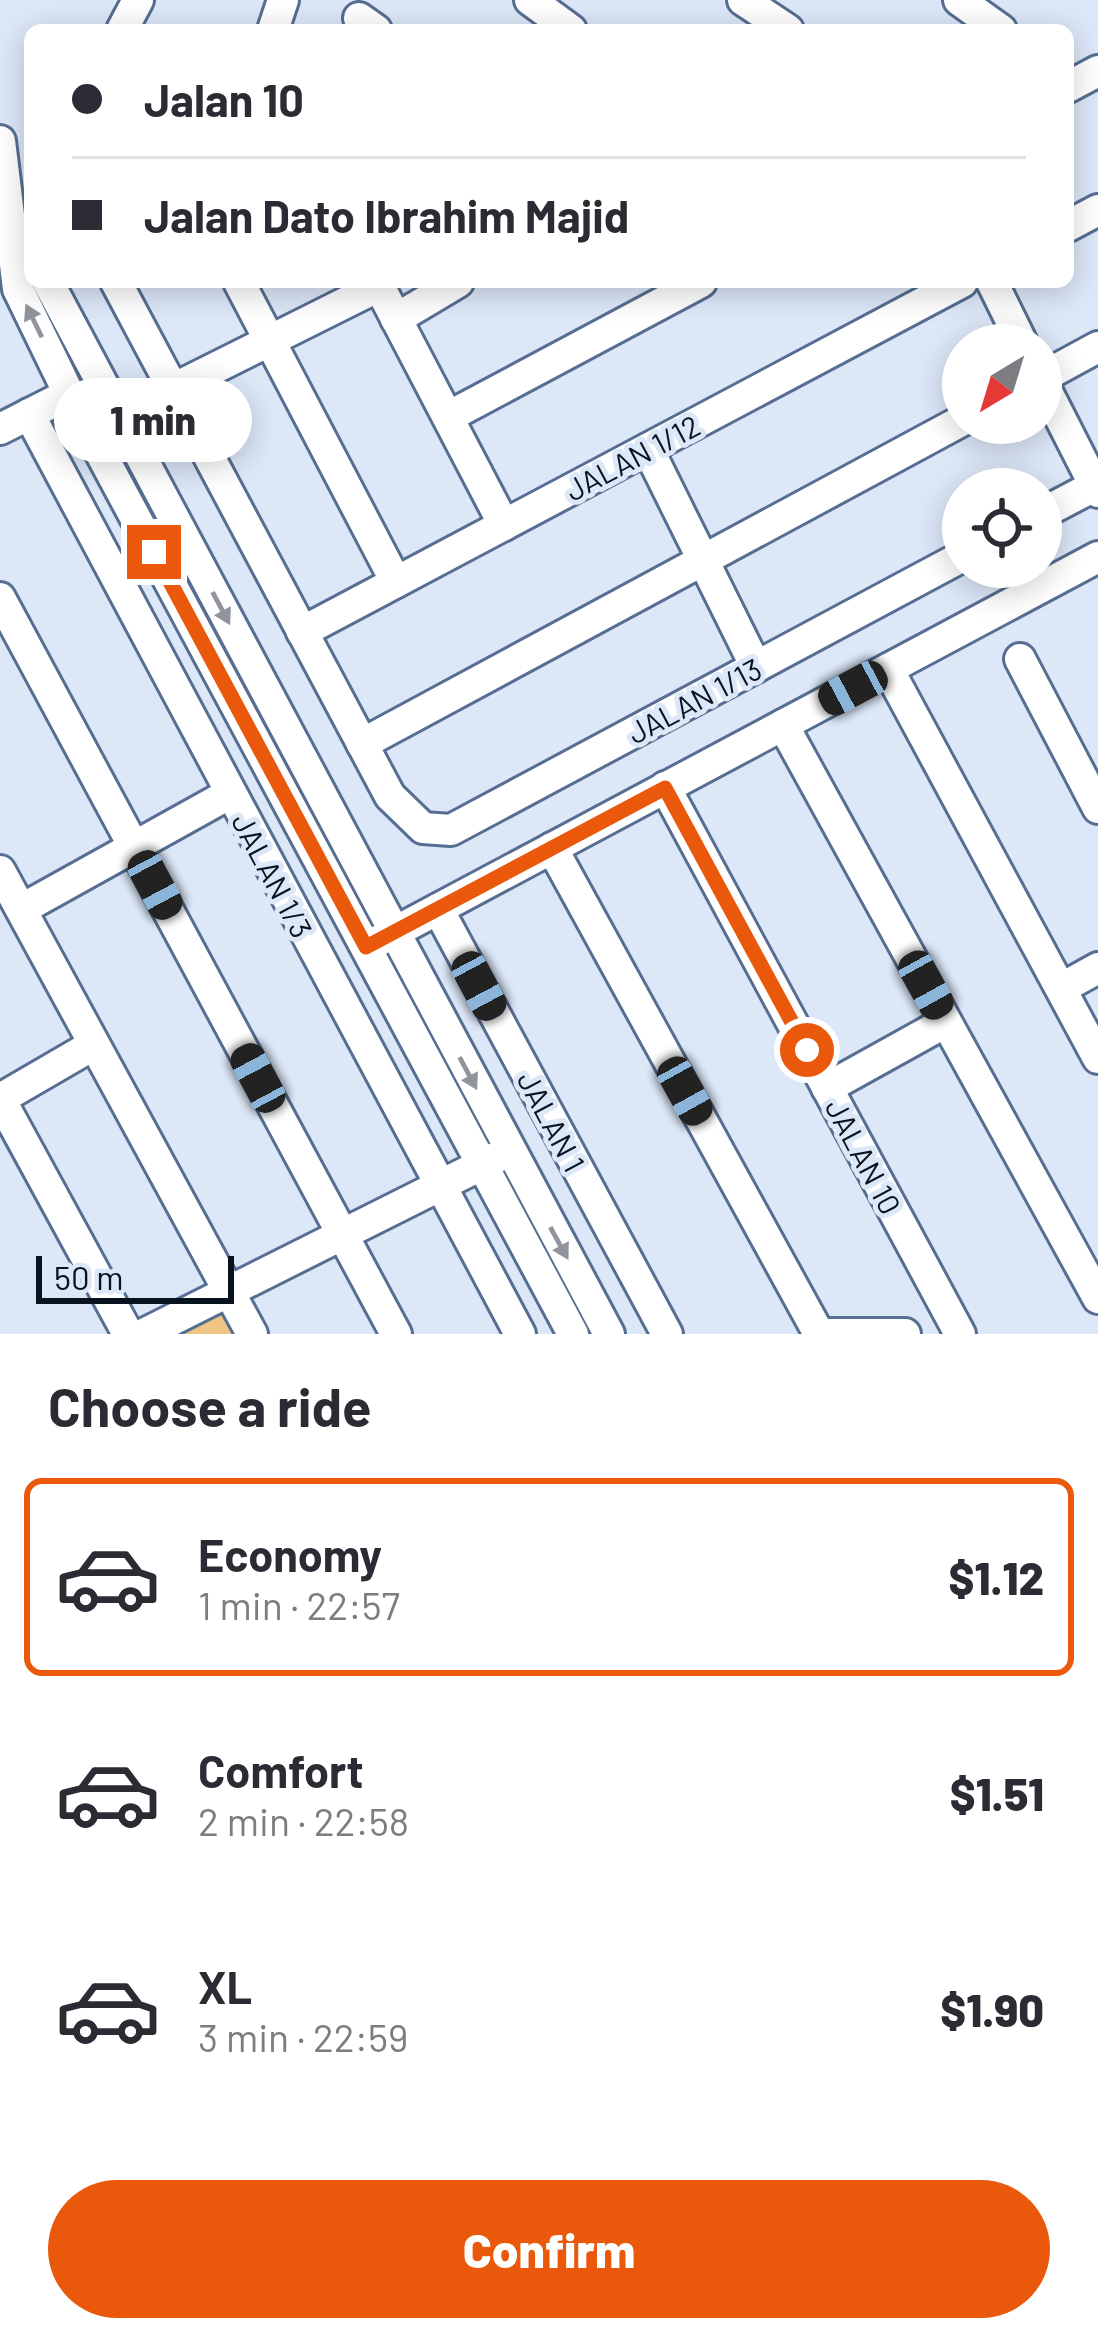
<!DOCTYPE html>
<meta charset="utf-8">
<style>
:root{--surface:#fff;--page:#f7f7f7;--text:#2b2b33;--muted:#7c7c81;--line:#e1e1e2;--accent:#ea580c}
body{margin:0;font-family:Barlow,sans-serif;background:var(--page);color:var(--text);height:100vh;display:flex;flex-direction:column;font-size:45px;white-space:nowrap}
*{box-sizing:border-box;margin:0}
p{font-size:39px;color:var(--muted)}
.icon{flex:none;width:66px;height:66px;fill:none;stroke:currentColor;stroke-width:2;stroke-linecap:round;stroke-linejoin:round}
.map{position:relative;height:1334px;overflow:hidden}
.panel{display:flex;flex-direction:column;background:var(--surface);flex:1}
.panel>*{flex:none}
.top-card{position:absolute;left:24px;top:24px;width:1050px;height:264px;border-radius:18px;box-shadow:0 6px 30px #0003;display:grid;align-content:center;height:264px;padding:0 48px;background:var(--surface)}
.needle{width:78px;rotate:218deg}
.controls{position:absolute;left:942px;top:324px;display:grid;gap:24px}
.controls a{display:grid;place-items:center;width:120px;height:120px;border-radius:50%;background:var(--surface);box-shadow:0 6px 30px #0003;font-size:60px}
.scale{position:absolute;left:36px;bottom:30px;width:198px;box-sizing:border-box;padding-left:12px;border:6px solid #091320;border-top:0;font-size:33px;line-height:42px;white-space:nowrap;color:#091320;-webkit-text-stroke:9px #dce7f8;paint-order:stroke}
.end{position:absolute;width:54px;height:54px;margin:-27px;border:15px solid #ea580c;background:#fff;box-shadow:0 0 0 6px #fff}
.from{border-radius:50%}
.bubble{position:absolute;height:84px;border-radius:42px;background:var(--surface);box-shadow:0 6px 30px #0003;font-size:39px;font-weight:800;line-height:84px;text-align:center}
.car{position:absolute;width:36px;height:72px;margin:-36px -18px;border-radius:15px;box-shadow:0 0 9px 3px #0007;background:linear-gradient(#222 24%,#8ab4d8 0 40%,#222 0 76%,#8ab4d8 0 86%,#222 0)}
.top-card b{display:flex;align-items:center;gap:42px;height:114px;font-size:45px}
.top-card b+b{border-top:3px solid var(--line)}
.top-card i{width:30px;height:30px;background:var(--text)}
ul{padding:0;list-style:none}
li{display:flex;align-items:center;gap:36px;height:198px;margin:0 24px 18px;padding:0 24px;border:6px solid transparent;border-radius:18px}
li div{flex:1}
li b{display:block;font-size:45px}
li em{font-style:normal;font-weight:800}
li.current{border-color:var(--accent)}
li>.icon{width:108px;height:108px;stroke-width:1.5}
h2{padding:0 48px;font-size:54px;line-height:144px}
.primary-button{display:flex;gap:24px;margin-top:auto;padding:24px 48px}
.primary-button a{flex:1;height:138px;border-radius:72px;background:var(--accent);color:#fff;font-size:48px;font-weight:800;line-height:138px;text-align:center}
.map>svg:first-child{display:block}
</style>
<div class="map">
<svg width="1098" height="1334" viewBox="0 0 1098 1334">
<rect width="100%" height="100%" fill="#dce7f8"/>
<polygon fill="#efc485" points="225,1302 243,1334 167,1334"/>
<g fill="none" stroke-linecap="round" stroke-linejoin="round">
<defs>
<g id="minor">
<polyline points="530,0 571,30"/>
<polyline points="743,0 788,30"/>
<polyline points="959,0 1001,30"/>
<polyline points="359,18 376,30"/>
<polyline points="122,30 138,0"/>
<polyline points="273,30 283,0"/>
<polyline points="1068,87 1098,71"/>
<polyline points="0,141 18,289 69,394 573,1334"/>
<polyline points="1068,226 1098,210"/>
<polyline points="48,282 609,1334"/>
<polyline points="116,282 390,796 423,828 451,830 963,556"/>
<polyline points="239,282 396,582"/>
<polyline points="377,282 504,525"/>
<polyline points="992,282 1023,345"/>
<polyline points="396,319 458,282"/>
<polyline points="1041,378 1098,347"/>
<polyline points="1041,380 1098,492"/>
<polyline points="173,389 379,286"/>
<polyline points="29,414 520,1334"/>
<polyline points="448,417 701,282"/>
<polyline points="0,429 69,394"/>
<polyline points="648,449 756,667"/>
<polyline points="1041,514 1098,484"/>
<polyline points="0,598 396,1334"/>
<polyline points="302,632 962,282"/>
<polyline points="1020,659 1098,808"/>
<polyline points="888,669 1098,1058"/>
<polyline points="783,725 1098,1298"/>
<polyline points="362,744 963,420"/>
<polyline points="665,787 960,1334"/>
<polyline points="552,848 819,1334"/>
<polyline points="0,871 252,1334"/>
<polyline points="22,909 229,794"/>
<polyline points="438,909 667,1334"/>
<polyline points="378,941 1098,557"/>
<polyline points="1062,988 1098,968"/>
<polyline points="93,1045 0,1099 128,1334"/>
<polyline points="827,1088 946,1022"/>
<polyline points="144,1334 499,1156"/>
<polyline points="826,1334 905,1334"/>
</g>
</defs>
<use href="#minor" stroke="#556e91" stroke-width="36"/>
<use href="#minor" stroke="#fff" stroke-width="30"/>
</g>
<defs><path id="oneway-solid" d="M-6-.8H1V-3.2L6.5 0L1 3.2V.8H-6Z" transform="scale(3)"/></defs>
<g fill="#90959b">
<use href="#oneway-solid" transform="translate(34 321) rotate(-116)"/>
<use href="#oneway-solid" transform="translate(221 608) rotate(62)"/>
<use href="#oneway-solid" transform="translate(468 1073) rotate(62)"/>
<use href="#oneway-solid" transform="translate(559 1243) rotate(61)"/>
</g>
<g fill="none" stroke-linecap="round" stroke-linejoin="round">
<polyline stroke="#ea580c" stroke-width="15" points="154,552 366,947 665,788 807,1050"/>
</g>
<g text-anchor="middle" dominant-baseline="central" stroke-width="10" stroke-linejoin="round" paint-order="stroke">
<g font-size="30" fill="#091320" stroke="#dce7f8">
<text transform="translate(632 457) rotate(-28)">JALAN 1/12</text>
<text transform="translate(694 700) rotate(-28)">JALAN 1/13</text>
<text transform="translate(273 875) rotate(62)">JALAN 1/3</text>
<text transform="translate(552 1121) rotate(62)">JALAN 1</text>
<text transform="translate(864 1156) rotate(62)">JALAN 10</text>
</g>
</g>
</svg>
<div class="controls">
<a><svg class="needle" viewBox="-14 -14 28 28"><path d="M0-13l5 13h-10z" fill="#e53935"/><path d="M0 13l5-13h-10z" fill="#7c7c81"/></svg></a>
<a><svg class="icon" aria-label="locate" viewBox="0 0 24 24"><circle cx="12" cy="12" r="6"/><path d="M12 2v4M12 18v4M2 12h4M18 12h4"/></svg></a>
</div>
<div class="scale">50 m</div>
<i class="end from" style="left:807px;top:1050px"></i>
<i class="end" style="left:154px;top:552px"></i>
<div class="bubble" style="left:54px;top:378px;width:198px">1 min</div>
<i class="car" style="left:853px;top:688px;rotate:242deg"></i>
<i class="car" style="left:155px;top:885px;rotate:152deg"></i>
<i class="car" style="left:926px;top:985px;rotate:151deg"></i>
<i class="car" style="left:479px;top:986px;rotate:152deg"></i>
<i class="car" style="left:258px;top:1078px;rotate:332deg"></i>
<i class="car" style="left:685px;top:1091px;rotate:151deg"></i>
<div class="top-card">
<b><i class="from"></i>Jalan 10</b>
<b><i></i>Jalan Dato Ibrahim Majid</b>
</div>
</div>
<section class="panel">
<h2>Choose a ride</h2>
<ul>
<li class="current"><svg class="icon" aria-label="car" viewBox="0 0 24 24"><path d="M5 17H2v-5l4-1 3-4h7l3 4 3 1v5h-3M9 17h6M6 11h13"/><circle cx="7" cy="17" r="2"/><circle cx="17" cy="17" r="2"/></svg><div><b>Economy</b><p>1 min · 22:57</p></div><em>$1.12</em></li>
<li><svg class="icon" aria-label="car" viewBox="0 0 24 24"><path d="M5 17H2v-5l4-1 3-4h7l3 4 3 1v5h-3M9 17h6M6 11h13"/><circle cx="7" cy="17" r="2"/><circle cx="17" cy="17" r="2"/></svg><div><b>Comfort</b><p>2 min · 22:58</p></div><em>$1.51</em></li>
<li><svg class="icon" aria-label="car" viewBox="0 0 24 24"><path d="M5 17H2v-5l4-1 3-4h7l3 4 3 1v5h-3M9 17h6M6 11h13"/><circle cx="7" cy="17" r="2"/><circle cx="17" cy="17" r="2"/></svg><div><b>XL</b><p>3 min · 22:59</p></div><em>$1.90</em></li>
</ul>
<div class="primary-button"><a>Confirm</a></div>
</section>
